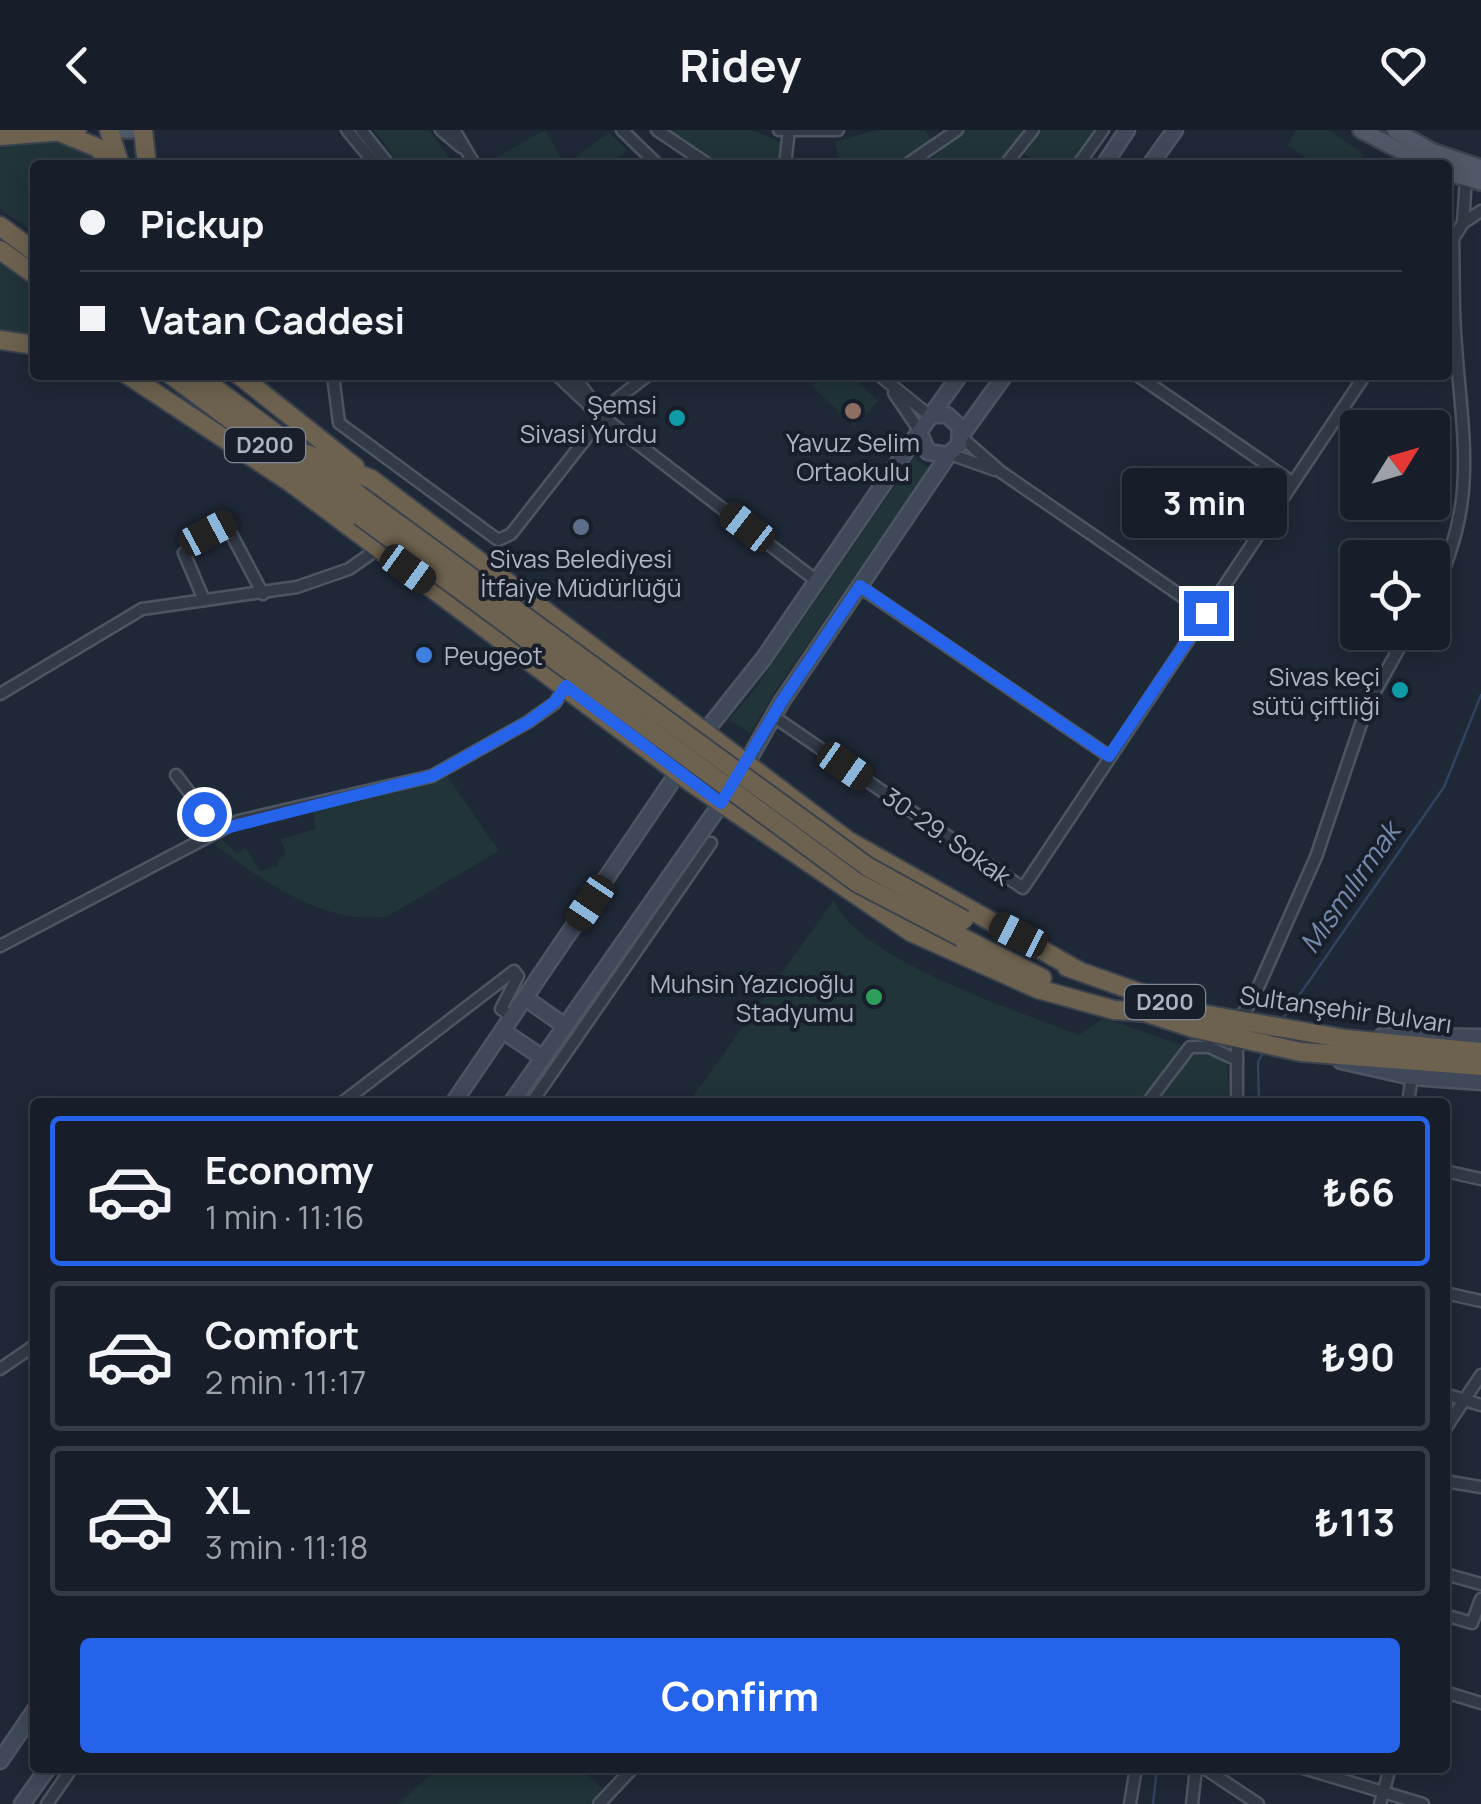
<!DOCTYPE html>
<meta charset="utf-8">
<style>
:root{--surface:#171e29;--page:#242b35;--text:#f1f3f6;--muted:#9ea2a8;--line:#363c46;--accent:#2563eb}
body{margin:0;font-family:Manrope,sans-serif;background:var(--page);color:var(--text);height:100vh;display:flex;flex-direction:column;font-size:38px;white-space:nowrap}
*{box-sizing:border-box;margin:0}
p{font-size:32px;color:var(--muted)}
.icon{flex:none;width:55px;height:55px;fill:none;stroke:currentColor;stroke-width:2;stroke-linecap:round;stroke-linejoin:round}
.map{position:relative;flex:1;overflow:hidden}
.drawer{position:absolute;left:30px;top:968px;width:1420px;height:675px;display:flex;flex-direction:column;background:var(--surface);border-radius:10px;box-shadow:0 5px 25px #0003,0 0 0 2px var(--line)}
.drawer>*{flex:none}
.hud{position:absolute;left:30px;top:30px;width:1422px;height:220px;border-radius:10px;box-shadow:0 5px 25px #0003,0 0 0 2px var(--line);display:grid;align-content:center;height:220px;padding:0 50px;background:var(--surface)}
.needle{width:65px;rotate:53deg}
.tools{position:absolute;left:1340px;top:280px;display:grid;gap:20px}
.tools a{display:grid;place-items:center;width:110px;height:110px;border-radius:10px;background:var(--surface);box-shadow:0 5px 25px #0003,0 0 0 2px var(--line);font-size:50px}
.end{position:absolute;width:45px;height:45px;margin:-22px;border:12px solid #2563eb;background:#fff;box-shadow:0 0 0 5px #fff}
.from{border-radius:50%}
.bubble{position:absolute;height:70px;border-radius:10px;background:var(--surface);box-shadow:0 5px 25px #0003,0 0 0 2px var(--line);font-size:32px;font-weight:700;line-height:70px;text-align:center}
.car{position:absolute;width:30px;height:60px;margin:-30px -15px;border-radius:12px;box-shadow:0 0 8px 2px #0007;background:linear-gradient(#222 24%,#8ab4d8 0 40%,#222 0 76%,#8ab4d8 0 86%,#222 0)}
.hud b{display:flex;align-items:center;gap:35px;height:95px;font-size:38px}
.hud b+b{border-top:2px solid var(--line)}
.hud i{width:25px;height:25px;background:var(--text)}
ul{padding:18px 0 0;list-style:none}
li{display:flex;align-items:center;gap:30px;height:150px;margin:0 20px 15px;padding:0 30px;border:5px solid var(--line);border-radius:10px}
li div{flex:1}
li b{display:block;font-size:38px}
li em{font-style:normal;font-weight:700}
li.on{border-color:var(--accent)}
li>.icon{width:90px;height:90px;stroke-width:1.5}
.primary-button{display:flex;gap:20px;margin-top:auto;padding:20px 50px}
.primary-button a{flex:1;height:115px;border-radius:10px;background:var(--accent);color:#fff;font-size:40px;font-weight:700;line-height:115px;text-align:center}
header{display:flex;justify-content:space-between;align-items:center;height:130px;padding:0 50px;background:var(--surface);font-size:45px;font-weight:700}
.map>svg:first-child{display:block}
</style>
<header><svg class="icon" aria-label="back" viewBox="0 0 24 24"><path d="M15 5l-7 7 7 7"/></svg>Ridey<svg class="icon" aria-label="heart" viewBox="0 0 24 24"><path d="M12 20l-8-8c-3-5 5-10 8-4 3-6 11-1 8 4z"/></svg></header>
<div class="map">
<svg width="1481" height="1674" viewBox="0 0 1481 1674">
<rect width="100%" height="100%" fill="#1f2837"/>
<g fill="#213438">
<polygon points="374,0 429,0 455,35 400,35"/>
<polygon points="545,0 563,31 557,35 492,35 490,31"/>
<path d="M663,0H751L784,13L781,35C728,35 706,35 663,0Z"/>
<polygon points="877,0 925,0 932,12 893,35 840,35 835,12"/>
<polygon points="964,0 1027,0 998,35 925,35"/>
<polygon points="1042,0 1097,0 1071,35 1039,35 1024,24"/>
<polygon points="1296,0 1329,0 1364,24 1356,35 1317,35 1287,15"/>
<polygon points="609,3 627,20 619,27 626,35 582,35 575,27"/>
<polygon points="49,6 77,14 102,35 35,35 35,103 0,79 0,13"/>
<polygon points="0,134 35,159 35,208 0,202"/>
<polygon points="822,245 850,245 878,271 854,296 812,256"/>
<polygon points="914,328 929,338 776,560 750,604 729,589 752,563"/>
<path d="M447,646L499,721L388,786C326,797 261,750 215,715L221,709L237,723L246,718L260,741L278,736V729L286,724L281,709L315,699L313,680Z"/>
<path d="M834,770C858,830 1019,881 1079,905L1104,888L1227,931L1229,972H689Z"/>
<polygon points="438,1638 581,1638 602,1658 589,1674 398,1674"/>
</g>
<g fill="none" stroke-linecap="round" stroke-linejoin="round">
<g stroke="#32435f" stroke-width="2.5">
<polyline points="1282,890 1444,657 1481,565"/>
<polyline points="1259,972 1258,932 1263,923"/>
<polyline points="1153,1674 1157,1638"/>
</g>
<defs>
<g id="street">
<polyline points="347,0 376,35"/>
<polyline points="361,0 389,35"/>
<polyline points="441,0 461,17"/>
<polyline points="454,0 475,35"/>
<polyline points="622,0 658,35"/>
<polyline points="657,0 709,35"/>
<polyline points="779,0 838,0"/>
<polyline points="785,35 789,0"/>
<polyline points="906,35 957,0"/>
<polyline points="1005,35 1033,0"/>
<polyline points="1078,35 1103,0"/>
<polyline points="1463,93 1466,48"/>
<polyline points="1451,112 1463,93 1481,81"/>
<polyline points="333,245 339,293 498,410 511,404 617,269 648,245"/>
<polyline points="557,245 595,281 818,452"/>
<polyline points="573,245 604,286"/>
<polyline points="879,245 930,286"/>
<polyline points="1137,245 1292,352"/>
<polyline points="894,263 919,300"/>
<polyline points="961,307 1001,342 1206,483"/>
<polyline points="950,324 995,340"/>
<polyline points="860,457 1109,626"/>
<path d="M1432,465C1481,368 1461,305 1455,201C1453,170 1454,139 1453,108"/>
<polyline points="204,470 184,423 226,394 263,464"/>
<polyline points="0,564 142,479 297,457 349,439 379,418"/>
<polyline points="773,586 1023,758 1365,245"/>
<polyline points="176,645 218,700"/>
<polyline points="0,816 238,691 432,646 528,592 555,573 565,557"/>
<polyline points="1238,890 1252,871 1316,727 1367,576 1408,502"/>
<polyline points="1237,907 1237,972"/>
<polyline points="343,972 514,841 518,846 501,879 512,887"/>
<polyline points="532,972 711,713"/>
<polyline points="1148,972 1190,917 1209,917 1237,930"/>
<polyline points="1408,972 1412,947"/>
<polyline points="1445,1041 1481,1049"/>
<polyline points="1445,1163 1481,1171"/>
<polyline points="0,1239 35,1215"/>
<polyline points="1445,1264 1481,1275"/>
<polyline points="1445,1299 1481,1245"/>
<polyline points="1445,1351 1481,1357"/>
<polyline points="1445,1444 1481,1454"/>
<polyline points="1445,1485 1472,1493 1481,1469"/>
<polyline points="1445,1562 1481,1573"/>
<polyline points="1204,1638 1258,1674"/>
<polyline points="1303,1638 1423,1674"/>
<polyline points="47,1674 72,1638"/>
<polyline points="599,1674 633,1638"/>
<polyline points="1130,1674 1136,1638"/>
<polyline points="1192,1674 1196,1638"/>
<polyline points="1380,1674 1390,1638"/>
</g>
<g id="secondary">
<polyline points="1104,35 1127,0"/>
<polyline points="1150,35 1175,0"/>
<polyline points="932,285 947,285 960,297 959,315 948,325 928,322 919,302 960,245"/>
<polyline points="961,306 1005,245"/>
<polyline points="701,607 764,528 919,302"/>
<polyline points="742,641 782,571 949,324"/>
<polyline points="525,868 565,896"/>
<polyline points="503,901 543,928"/>
<polyline points="1382,906 1481,907"/>
<polyline points="1341,931 1412,947 1481,952"/>
<polyline points="454,972 681,638"/>
<polyline points="512,972 725,668"/>
<polyline points="0,1631 35,1580"/>
<polyline points="22,1674 48,1638"/>
</g>
<g id="primary">
<polyline points="114,0 143,0"/>
<polyline points="1361,0 1428,35"/>
<polyline points="1395,0 1431,21 1481,38"/>
<polyline points="1448,43 1481,52"/>
</g>
<g id="highway">
<polyline points="109,0 120,35"/>
<polyline points="143,0 147,35"/>
<polyline points="62,3 98,18 113,35"/>
<polyline points="0,6 77,0"/>
<polyline points="0,96 35,122"/>
<polyline points="0,120 35,145"/>
<polyline points="0,210 35,215"/>
<polyline points="128,245 290,352 692,653 911,802 1038,859 1114,880 1145,882"/>
<polyline points="171,245 360,386"/>
<polyline points="197,245 368,372"/>
<polyline points="239,245 355,337"/>
<polyline points="301,322 371,349 847,710 1079,841"/>
<polyline points="961,807 1042,848"/>
<polyline points="1067,837 1197,883 1346,909 1481,922"/>
<polyline points="1138,880 1193,898 1301,922 1481,936"/>
</g>
</defs>
<use href="#street" stroke="#4d5562" stroke-width="15"/>
<use href="#secondary" stroke="#4d5562" stroke-width="19"/>
<use href="#primary" stroke="#3c4351" stroke-width="20"/>
<use href="#highway" stroke="#3a424e" stroke-width="22"/>
<use href="#street" stroke="#323a47" stroke-width="10"/>
<use href="#secondary" stroke="#40495a" stroke-width="14"/>
<use href="#primary" stroke="#505967" stroke-width="15"/>
<use href="#highway" stroke="#6d624f" stroke-width="18"/>
<defs>
<g id="highway-bridge">
<polyline points="368,372 868,737 964,790"/>
<polyline points="360,386 856,752 961,807"/>
</g>
</defs>
<use href="#highway-bridge" stroke="#3a424e" stroke-width="22" stroke-linecap="butt"/>
<use href="#highway-bridge" stroke="#6d624f" stroke-width="18"/>
</g>
<g fill="none" stroke-linecap="round" stroke-linejoin="round">
<polyline stroke="#2563eb" stroke-width="12" points="204,684 218,700 432,646 528,592 555,572 566,556 721,673 782,571 860,456 1109,626 1206,483"/>
</g>
<circle fill="#8d6e63" stroke="#181f2b" stroke-width="4" cx="853" cy="281" r="10"/>
<g fill="#0f9aa8" stroke="#181f2b" stroke-width="4">
<circle cx="677" cy="288" r="10"/>
<circle cx="1400" cy="560" r="10"/>
</g>
<circle fill="#5c6f8a" stroke="#181f2b" stroke-width="4" cx="581" cy="397" r="10"/>
<circle fill="#3f7fe0" stroke="#181f2b" stroke-width="4" cx="424" cy="525" r="10"/>
<circle fill="#2e9e5b" stroke="#181f2b" stroke-width="4" cx="874" cy="867" r="10"/>
<g text-anchor="middle" dominant-baseline="central" stroke-width="8" stroke-linejoin="round" paint-order="stroke">
<g fill="#181f2b" stroke="#808896" stroke-width="2.5">
<rect x="225" y="298" width="80" height="34" rx="8"/>
<rect x="1125" y="855" width="80" height="34" rx="8"/>
</g>
<g font-size="22" font-weight="bold" fill="#acb5c4">
<text x="265" y="315">D200</text>
<text x="1165" y="872">D200</text>
</g>
<g font-size="25" fill="#acb5c4" stroke="#181f2b" text-anchor="end">
<text x="657" y="274">Şemsi<tspan x="657" dy="29">Sivasi Yurdu</tspan></text>
<text x="853" y="312" text-anchor="middle">Yavuz Selim<tspan x="853" dy="29">Ortaokulu</tspan></text>
<text x="581" y="428" text-anchor="middle">Sivas Belediyesi<tspan x="581" dy="29">İtfaiye Müdürlüğü</tspan></text>
<text x="444" y="525" text-anchor="start">Peugeot</text>
<text x="1380" y="546">Sivas keçi<tspan x="1380" dy="29">sütü çiftliği</tspan></text>
<text x="854" y="853">Muhsin Yazıcıoğlu<tspan x="854" dy="29">Stadyumu</tspan></text>
</g>
<g font-size="25" fill="#acb5c4" stroke="#181f2b">
<text transform="translate(947 706) rotate(35)">30-29. Sokak</text>
<text transform="translate(1346 879) rotate(8)">Sultanşehir Bulvarı</text>
</g>
<g font-size="28" font-style="italic" fill="#748aae" stroke="#181f2b">
<text transform="translate(1349 757) rotate(-55)">Mısmılırmak</text>
</g>
</g>
</svg>
<div class="tools">
<a><svg class="needle" viewBox="-14 -14 28 28"><path d="M0-13l5 13h-10z" fill="#e53935"/><path d="M0 13l5-13h-10z" fill="#9ea2a8"/></svg></a>
<a><svg class="icon" aria-label="locate" viewBox="0 0 24 24"><circle cx="12" cy="12" r="6"/><path d="M12 2v4M12 18v4M2 12h4M18 12h4"/></svg></a>
</div>
<i class="end from" style="left:204px;top:684px"></i>
<i class="end" style="left:1206px;top:483px"></i>
<div class="bubble" style="left:1122px;top:338px;width:165px">3 min</div>
<i class="car" style="left:747px;top:397px;rotate:308deg"></i>
<i class="car" style="left:208px;top:403px;rotate:62deg"></i>
<i class="car" style="left:408px;top:439px;rotate:126deg"></i>
<i class="car" style="left:845px;top:636px;rotate:125deg"></i>
<i class="car" style="left:590px;top:773px;rotate:214deg"></i>
<i class="car" style="left:1018px;top:805px;rotate:297deg"></i>
<div class="hud">
<b><i class="from"></i>Pickup</b>
<b><i></i>Vatan Caddesi</b>
</div>
<section class="drawer">
<ul>
<li class="on"><svg class="icon" aria-label="car" viewBox="0 0 24 24"><path d="M5 17H2v-5l4-1 3-4h7l3 4 3 1v5h-3M9 17h6M6 11h13"/><circle cx="7" cy="17" r="2"/><circle cx="17" cy="17" r="2"/></svg><div><b>Economy</b><p>1 min · 11:16</p></div><em>₺66</em></li>
<li><svg class="icon" aria-label="car" viewBox="0 0 24 24"><path d="M5 17H2v-5l4-1 3-4h7l3 4 3 1v5h-3M9 17h6M6 11h13"/><circle cx="7" cy="17" r="2"/><circle cx="17" cy="17" r="2"/></svg><div><b>Comfort</b><p>2 min · 11:17</p></div><em>₺90</em></li>
<li><svg class="icon" aria-label="car" viewBox="0 0 24 24"><path d="M5 17H2v-5l4-1 3-4h7l3 4 3 1v5h-3M9 17h6M6 11h13"/><circle cx="7" cy="17" r="2"/><circle cx="17" cy="17" r="2"/></svg><div><b>XL</b><p>3 min · 11:18</p></div><em>₺113</em></li>
</ul>
<div class="primary-button"><a>Confirm</a></div>
</section>
</div>
